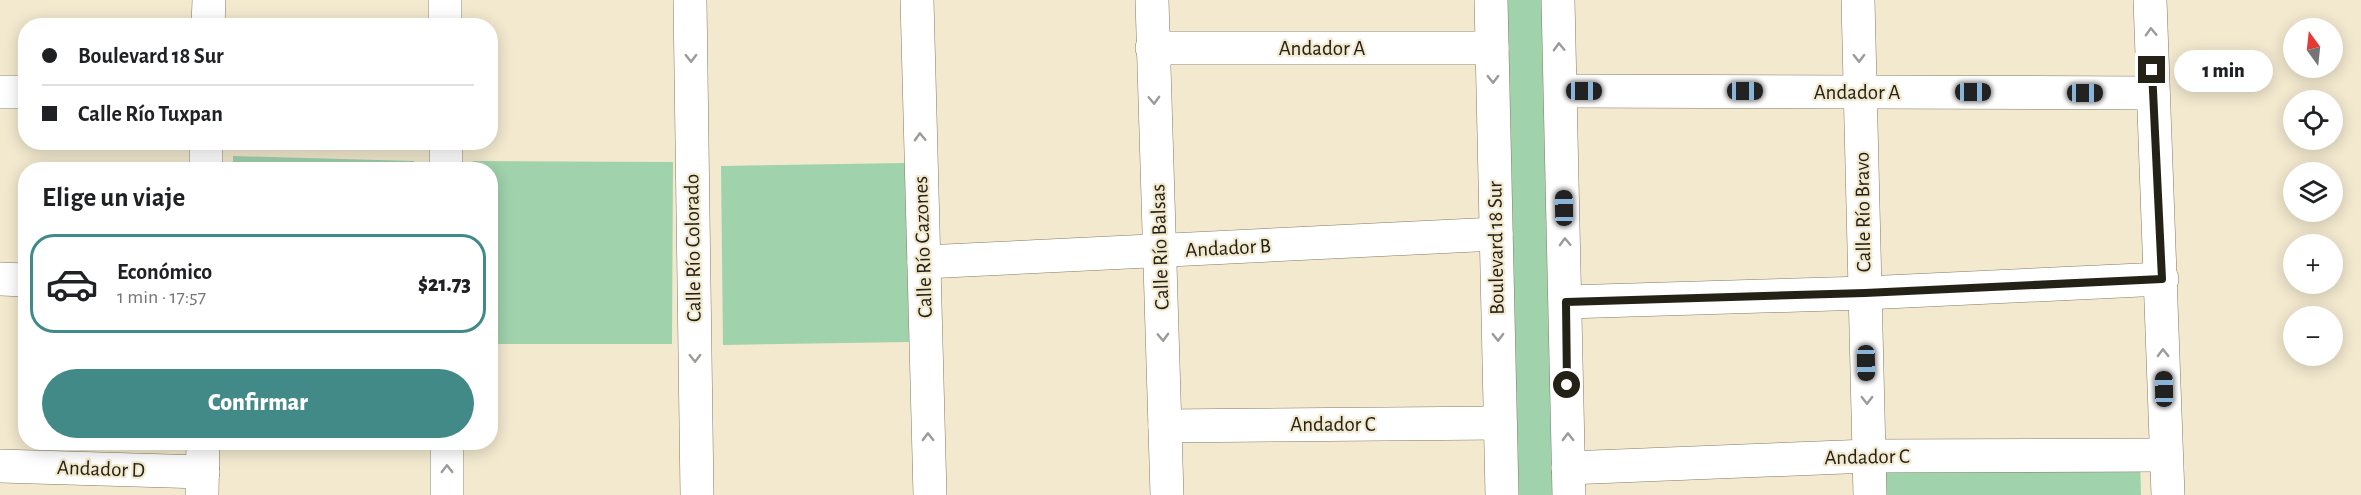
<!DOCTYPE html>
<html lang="es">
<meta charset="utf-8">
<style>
:root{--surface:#fff;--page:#f6f6f6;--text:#202124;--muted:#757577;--line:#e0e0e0;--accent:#428a87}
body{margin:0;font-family:"Alegreya Sans",sans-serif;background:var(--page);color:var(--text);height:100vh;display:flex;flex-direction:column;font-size:22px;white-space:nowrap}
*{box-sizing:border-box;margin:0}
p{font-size:20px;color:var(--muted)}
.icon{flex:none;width:33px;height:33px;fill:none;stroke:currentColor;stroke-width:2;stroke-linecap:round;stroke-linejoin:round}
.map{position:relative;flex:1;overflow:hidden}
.side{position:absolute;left:18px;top:162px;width:480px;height:288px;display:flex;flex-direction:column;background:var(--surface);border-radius:24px;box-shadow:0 3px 15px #0003}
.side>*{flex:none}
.guide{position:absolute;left:18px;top:18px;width:480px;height:132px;border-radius:24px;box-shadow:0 3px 15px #0003;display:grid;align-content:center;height:132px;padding:0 24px;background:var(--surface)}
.needle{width:39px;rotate:345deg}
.fabs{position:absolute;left:2283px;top:18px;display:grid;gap:12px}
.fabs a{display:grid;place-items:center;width:60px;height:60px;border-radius:50%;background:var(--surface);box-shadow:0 3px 15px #0003;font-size:30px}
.end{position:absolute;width:27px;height:27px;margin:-14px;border:8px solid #242117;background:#fff;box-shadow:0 0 0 3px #fff}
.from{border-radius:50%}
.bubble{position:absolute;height:42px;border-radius:21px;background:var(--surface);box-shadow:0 3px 15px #0003;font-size:20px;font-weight:800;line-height:42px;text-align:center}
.car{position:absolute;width:18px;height:36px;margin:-18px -9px;border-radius:8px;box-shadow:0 0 4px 2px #0007;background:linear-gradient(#222 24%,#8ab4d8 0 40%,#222 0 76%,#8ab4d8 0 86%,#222 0)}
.guide b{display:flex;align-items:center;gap:21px;height:57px;font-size:22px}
.guide b+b{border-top:2px solid var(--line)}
.guide i{width:15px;height:15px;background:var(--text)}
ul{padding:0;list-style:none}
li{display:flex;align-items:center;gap:18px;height:99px;margin:0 12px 9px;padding:0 12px;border:3px solid transparent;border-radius:24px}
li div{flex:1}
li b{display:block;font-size:22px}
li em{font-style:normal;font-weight:800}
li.selected{border-color:var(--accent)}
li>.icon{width:54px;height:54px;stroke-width:1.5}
h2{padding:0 24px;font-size:27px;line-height:72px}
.button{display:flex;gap:12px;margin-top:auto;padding:12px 24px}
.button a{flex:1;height:69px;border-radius:36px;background:var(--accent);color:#fff;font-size:24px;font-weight:800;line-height:69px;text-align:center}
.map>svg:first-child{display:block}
</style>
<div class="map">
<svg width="2361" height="495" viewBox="0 0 2361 495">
<rect width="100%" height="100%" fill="#f3e9cf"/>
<g fill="#a0d2ac">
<polygon points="1490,0 1559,0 1569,495 1502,495"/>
<polygon points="233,156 414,161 414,169 233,169"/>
<polygon points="473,161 673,162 672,344 491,344 490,170 473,169"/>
<polygon points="906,163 909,342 723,345 721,166"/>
<polygon points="2140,460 2141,495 1884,495 1884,467"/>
</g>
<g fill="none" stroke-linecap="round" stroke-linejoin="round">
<defs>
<g id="minor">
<polyline points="445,0 445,26"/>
<polyline points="690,0 697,495"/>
<polyline points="917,0 930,495"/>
<polyline points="1152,0 1167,495"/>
<polyline points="1491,0 1502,495"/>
<polyline points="1558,0 1569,495"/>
<polyline points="1858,0 1870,495"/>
<polyline points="2150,0 2168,495"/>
<polyline points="208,26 209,0"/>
<polyline points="1152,48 1492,48"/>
<polyline points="1561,91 2153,93"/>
<polyline points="0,92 26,92"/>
<polyline points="446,142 446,170"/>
<polyline points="206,170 206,142"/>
<polyline points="924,262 1496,234"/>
<polyline points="0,279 26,280"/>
<polyline points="1566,302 1865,293 2162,279"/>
<polyline points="1165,426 1500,423"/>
<polyline points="447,442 447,495"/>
<polyline points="0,466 203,472"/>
<polyline points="1568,468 1869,456 2165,455"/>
<polyline points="202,495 203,442"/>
</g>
</defs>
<use href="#minor" stroke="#837a63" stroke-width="34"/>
<use href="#minor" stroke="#fff" stroke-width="33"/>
</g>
<defs><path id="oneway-chevron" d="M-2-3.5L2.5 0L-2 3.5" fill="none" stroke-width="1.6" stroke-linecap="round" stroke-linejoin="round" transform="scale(1.5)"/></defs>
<g stroke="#9c9b97">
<use href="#oneway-chevron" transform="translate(2151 32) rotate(-92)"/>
<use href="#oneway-chevron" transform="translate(1559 47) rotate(-92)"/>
<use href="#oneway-chevron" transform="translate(691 58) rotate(89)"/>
<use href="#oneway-chevron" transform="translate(1859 58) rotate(89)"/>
<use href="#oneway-chevron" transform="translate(1493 79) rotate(89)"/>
<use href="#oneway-chevron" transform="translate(1154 100) rotate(88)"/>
<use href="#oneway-chevron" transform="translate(920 137) rotate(-92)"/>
<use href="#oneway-chevron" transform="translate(1565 242) rotate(-92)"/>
<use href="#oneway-chevron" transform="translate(1163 337) rotate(88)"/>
<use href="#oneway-chevron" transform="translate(1498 337) rotate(89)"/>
<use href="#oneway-chevron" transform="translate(2163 353) rotate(-91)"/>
<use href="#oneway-chevron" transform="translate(695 358) rotate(89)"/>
<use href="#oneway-chevron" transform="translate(1867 400) rotate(89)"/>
<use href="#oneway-chevron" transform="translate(928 437) rotate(-91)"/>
<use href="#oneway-chevron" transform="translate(1568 437) rotate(-91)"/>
<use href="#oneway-chevron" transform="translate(447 469) rotate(-90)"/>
</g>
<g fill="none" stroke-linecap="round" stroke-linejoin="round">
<polyline stroke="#242117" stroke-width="8" points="1567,385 1566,302 1865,293 2162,279 2152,70"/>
</g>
<g text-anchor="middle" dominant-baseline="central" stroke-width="4.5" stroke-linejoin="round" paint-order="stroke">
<g font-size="21" fill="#242117" stroke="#f3e9cf">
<text x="1322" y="48">Andador A</text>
<text x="1857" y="92">Andador A</text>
<text transform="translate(1863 212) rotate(-91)">Calle Río Bravo</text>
<text transform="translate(923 247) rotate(-92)">Calle Río Cazones</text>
<text transform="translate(1160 247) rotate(-92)">Calle Río Balsas</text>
<text transform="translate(693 248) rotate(-91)">Calle Río Colorado</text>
<text transform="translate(1228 248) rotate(-3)">Andador B</text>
<text transform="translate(1496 248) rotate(-91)">Boulevard 18 Sur</text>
<text x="1333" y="424">Andador C</text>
<text transform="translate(1867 457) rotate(-1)">Andador C</text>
<text transform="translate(101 469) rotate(2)">Andador D</text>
</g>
</g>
</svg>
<div class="fabs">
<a><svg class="needle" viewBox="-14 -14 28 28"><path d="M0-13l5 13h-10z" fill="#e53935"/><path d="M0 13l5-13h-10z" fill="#757577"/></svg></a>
<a><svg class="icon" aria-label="locate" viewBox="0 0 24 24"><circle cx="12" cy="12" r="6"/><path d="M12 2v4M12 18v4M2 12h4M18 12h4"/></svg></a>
<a><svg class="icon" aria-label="layers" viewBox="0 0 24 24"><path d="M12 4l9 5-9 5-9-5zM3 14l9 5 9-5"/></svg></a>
<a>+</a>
<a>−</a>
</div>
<i class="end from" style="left:1567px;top:385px"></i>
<i class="end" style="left:2152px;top:70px"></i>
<div class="bubble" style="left:2174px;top:50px;width:99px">1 min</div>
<i class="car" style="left:1584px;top:91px;rotate:90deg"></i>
<i class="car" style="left:1745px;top:91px;rotate:90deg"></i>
<i class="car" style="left:1973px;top:92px;rotate:90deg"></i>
<i class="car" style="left:2085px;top:93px;rotate:90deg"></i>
<i class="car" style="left:1564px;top:208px;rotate:359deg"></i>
<i class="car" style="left:1866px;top:363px;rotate:179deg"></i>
<i class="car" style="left:2164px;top:389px;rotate:359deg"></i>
<div class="guide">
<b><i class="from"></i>Boulevard 18 Sur</b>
<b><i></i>Calle Río Tuxpan</b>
</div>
<section class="side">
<h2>Elige un viaje</h2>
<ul>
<li class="selected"><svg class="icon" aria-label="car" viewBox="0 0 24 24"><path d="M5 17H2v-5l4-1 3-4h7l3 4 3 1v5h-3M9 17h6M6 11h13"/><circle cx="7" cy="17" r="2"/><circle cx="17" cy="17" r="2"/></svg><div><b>Económico</b><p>1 min · 17:57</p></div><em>$21.73</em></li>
</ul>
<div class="button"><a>Confirmar</a></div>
</section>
</div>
